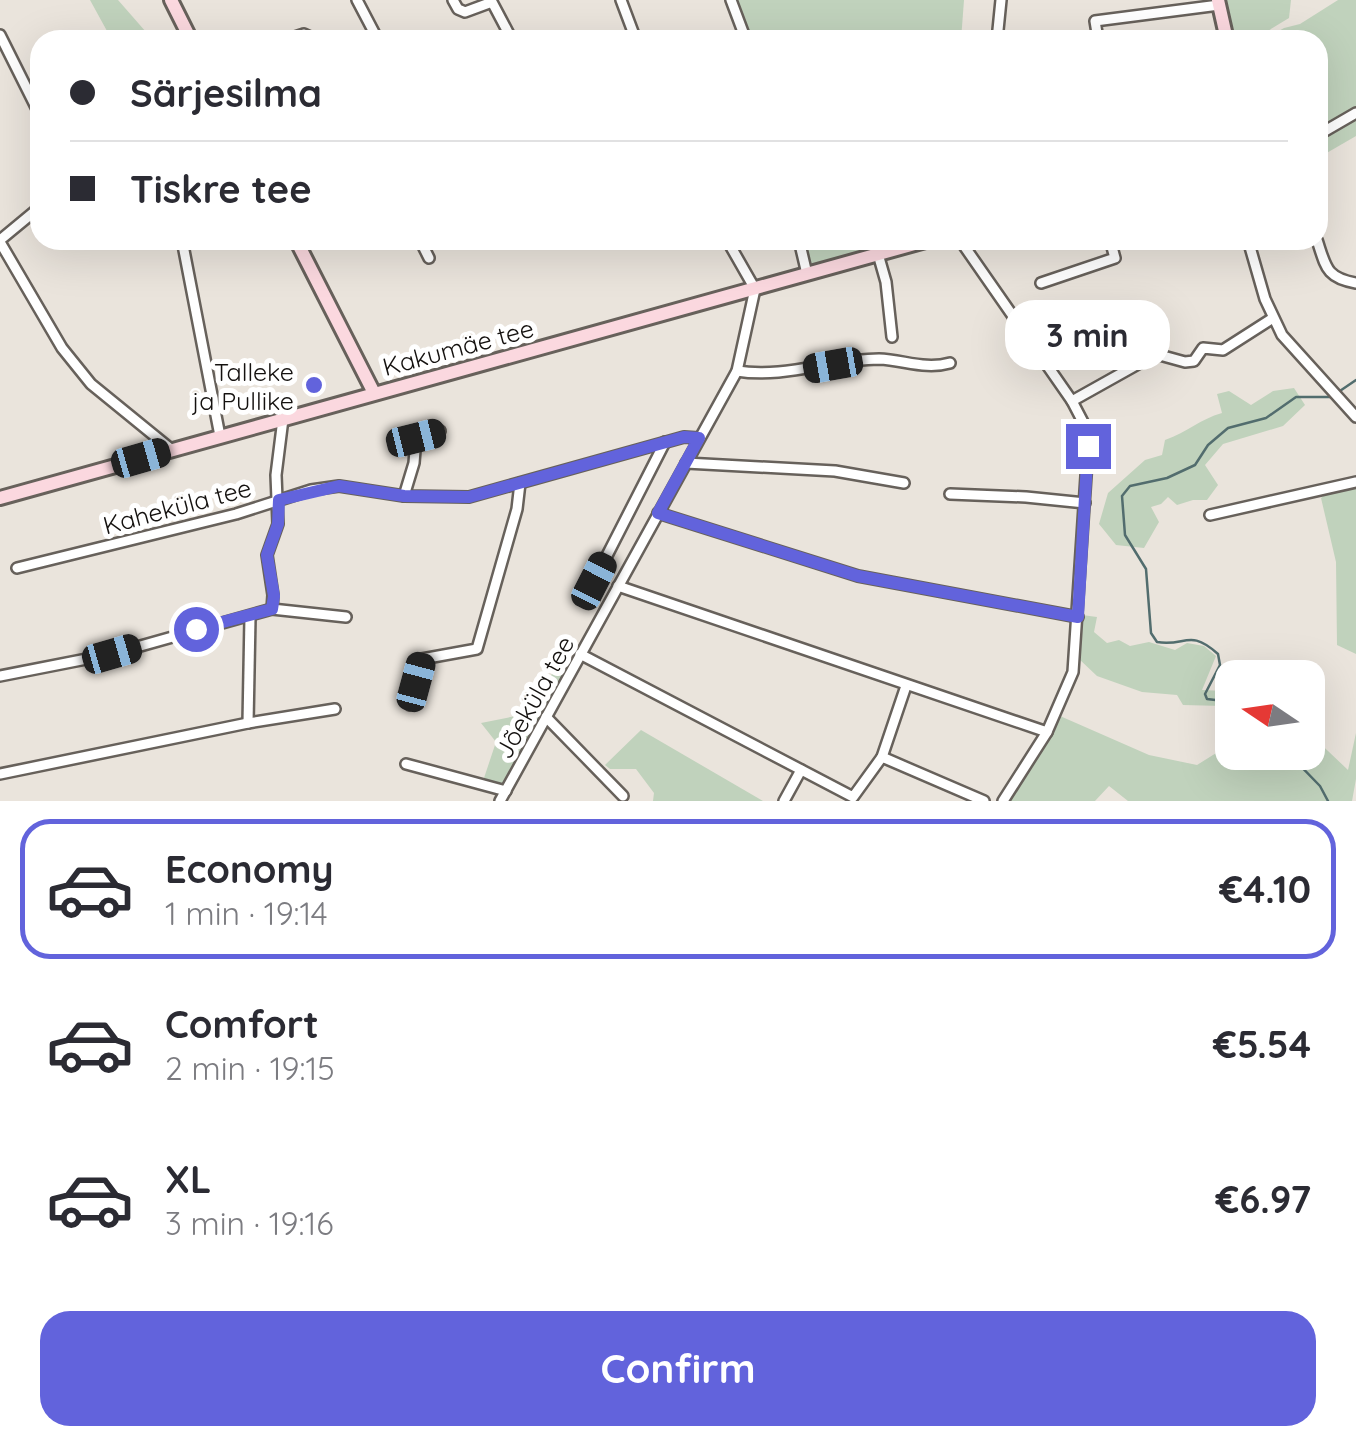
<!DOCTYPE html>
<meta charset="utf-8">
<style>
:root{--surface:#fff;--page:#f7f7f7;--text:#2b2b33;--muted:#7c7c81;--line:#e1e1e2;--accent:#6263dc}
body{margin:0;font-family:Quicksand,sans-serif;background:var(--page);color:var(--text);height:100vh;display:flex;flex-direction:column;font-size:38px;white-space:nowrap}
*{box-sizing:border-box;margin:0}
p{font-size:32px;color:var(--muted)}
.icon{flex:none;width:55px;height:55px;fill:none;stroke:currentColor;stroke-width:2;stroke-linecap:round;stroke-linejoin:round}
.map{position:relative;height:801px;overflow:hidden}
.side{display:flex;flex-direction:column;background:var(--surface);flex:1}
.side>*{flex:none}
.hud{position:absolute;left:30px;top:30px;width:1298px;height:220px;border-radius:30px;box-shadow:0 10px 40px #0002;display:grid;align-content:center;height:220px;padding:0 40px;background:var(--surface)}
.needle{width:65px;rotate:283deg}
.buttons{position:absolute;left:1215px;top:660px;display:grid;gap:20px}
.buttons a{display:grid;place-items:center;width:110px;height:110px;border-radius:20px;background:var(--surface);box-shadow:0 10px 40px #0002;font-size:50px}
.end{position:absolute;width:45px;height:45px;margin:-22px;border:12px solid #6263dc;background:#fff;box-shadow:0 0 0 5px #fff}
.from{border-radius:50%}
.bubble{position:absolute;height:70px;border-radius:30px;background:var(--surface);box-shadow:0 10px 40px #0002;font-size:32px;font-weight:700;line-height:70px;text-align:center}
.car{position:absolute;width:30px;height:60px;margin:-30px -15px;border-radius:12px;box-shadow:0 0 8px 2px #0007;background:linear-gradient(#222 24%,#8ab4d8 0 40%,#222 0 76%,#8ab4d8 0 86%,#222 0)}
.hud b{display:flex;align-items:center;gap:35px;height:95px;font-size:38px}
.hud b+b{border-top:2px solid var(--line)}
.hud i{width:25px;height:25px;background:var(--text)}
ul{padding:18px 0 0;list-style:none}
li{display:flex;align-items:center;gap:30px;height:140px;margin:0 20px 15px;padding:0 20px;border:5px solid transparent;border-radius:30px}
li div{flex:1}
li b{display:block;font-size:38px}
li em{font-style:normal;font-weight:700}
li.selected{border-color:var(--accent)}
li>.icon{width:90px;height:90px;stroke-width:1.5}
.action{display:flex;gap:20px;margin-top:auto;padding:20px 40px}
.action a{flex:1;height:115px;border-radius:30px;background:var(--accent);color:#fff;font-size:40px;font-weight:700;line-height:115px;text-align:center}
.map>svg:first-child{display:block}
</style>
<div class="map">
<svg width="1356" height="801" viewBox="0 0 1356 801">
<rect width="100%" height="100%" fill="#eae4dc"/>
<g fill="#c0d2bc">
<polygon points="90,0 118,0 146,32 144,40 87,40 107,31"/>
<polygon points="733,0 964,0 961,40 749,40"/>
<polygon points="1224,0 1291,0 1289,18 1253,40 1236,40 1232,34"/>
<polygon points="1338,0 1356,0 1356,108 1318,131 1318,40 1262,40 1284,28 1300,24"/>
<polygon points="1356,116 1356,136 1318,158 1318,138"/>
<polygon points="801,240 904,240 808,267"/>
<path d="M1294,388L1305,405L1283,426L1223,444L1205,465L1218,485L1207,500H1193L1177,505L1168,497L1161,504L1151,507L1159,522L1144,548L1116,545L1099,524L1108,493L1145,460L1162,455L1165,440C1188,432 1200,419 1222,413L1217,394L1229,391L1251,405L1273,391Z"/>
<polygon points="1356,484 1356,654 1337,645 1336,562 1321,498 1328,492"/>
<polygon points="1082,615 1097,617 1094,632 1107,643 1119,640 1130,646 1149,642 1175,650 1187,643 1204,646 1216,656 1202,690 1226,691 1231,671 1247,677 1232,678 1232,752 1308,752 1308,732 1348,770 1356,733 1356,779 1352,801 1128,801 1109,786 1095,801 1009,801 1060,716 1149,755 1197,765 1229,745 1223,706 1183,705 1177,695 1142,692 1097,676 1078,658"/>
<polygon points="563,653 573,661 503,787 479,782 484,778 496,742 481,723 531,713"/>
<polygon points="641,730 763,801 653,801 654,793 636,769 610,769 605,765"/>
</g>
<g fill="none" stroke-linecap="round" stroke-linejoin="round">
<g stroke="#526d6e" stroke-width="2.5">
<path d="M1232,702L1207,699L1205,694L1220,665L1218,654C1189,628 1186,647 1157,642L1151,633L1146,569L1125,535L1122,496L1130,486L1167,478L1195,465L1208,445L1228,428L1266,418L1296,397H1331L1356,380"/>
<polyline points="1287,752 1320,786 1328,801"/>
</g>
<defs>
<g id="street">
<polyline points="357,0 378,40"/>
<polyline points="453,0 458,9 465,12 492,2 510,36"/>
<polyline points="621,0 636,40"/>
<polyline points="731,0 746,40"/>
<polyline points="0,35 40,115"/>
<polyline points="1098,39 1095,21 1219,5"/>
<polyline points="286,40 304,34 317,40"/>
<polyline points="997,40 1001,0"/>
<polyline points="1318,135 1356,113"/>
<polyline points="0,240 40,207"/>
<polyline points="182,240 220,436"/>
<polyline points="420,240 429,258"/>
<polyline points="799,240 807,274"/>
<polyline points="960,240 1072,401 1084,424 1088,446 1073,672 1047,732 1003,801"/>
<polyline points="1248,240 1265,299 1282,335 1356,417"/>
<path d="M1317,240C1326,267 1326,278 1356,283"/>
<polyline points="0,242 62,348 91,384 172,450"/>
<polyline points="878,254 886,282 892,337"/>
<polyline points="1041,283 1115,258 1110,240"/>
<path d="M737,371C784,379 832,359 879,359C904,360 925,370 950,363"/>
<polyline points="1072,401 1156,354 1185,362 1194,361 1203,348 1223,350 1273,318"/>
<polyline points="686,463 835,471 904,483"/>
<polyline points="950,494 1026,497 1085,503"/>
<polyline points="404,496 414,463 416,438 440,431"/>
<polyline points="658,513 858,576 1078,617"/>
<polyline points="1210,515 1356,482"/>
<polyline points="17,568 236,514 311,490 339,486 404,496 469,497 684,437 699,438"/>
<polyline points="594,581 665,442"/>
<polyline points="618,586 1047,732"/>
<polyline points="272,609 273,595 267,555 278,524 276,475 283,419"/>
<polyline points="580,654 853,797 882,757 984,801"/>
<polyline points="0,676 112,654 272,609 346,617"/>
<polyline points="410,705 422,659 477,649 517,509 520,483"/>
<polyline points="546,717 623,796"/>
<polyline points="248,723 250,617"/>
<polyline points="882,757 906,686"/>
<polyline points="406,764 506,791"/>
<polyline points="0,774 248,723 335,709"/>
<polyline points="500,801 737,371 755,289 727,240"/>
<polyline points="784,801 801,770"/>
</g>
<g id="secondary">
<polyline points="171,0 191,40"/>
<polyline points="1218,0 1227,40"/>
<polyline points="296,240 374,393"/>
<polyline points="0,498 929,240"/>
</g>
</defs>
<use href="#street" stroke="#67615b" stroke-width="14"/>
<use href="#secondary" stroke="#67615b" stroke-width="18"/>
<use href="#street" stroke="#fff" stroke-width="9"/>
<use href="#secondary" stroke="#fbd8df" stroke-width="12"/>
</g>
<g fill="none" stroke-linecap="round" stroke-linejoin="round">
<polyline stroke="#6263dc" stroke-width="12" points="196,629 272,609 274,596 267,555 278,524 279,500 339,486 404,496 469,497 684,437 699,438 658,513 858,576 1078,617 1088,446"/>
</g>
<circle fill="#6263dc" stroke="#fff" stroke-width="4" cx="314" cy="385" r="10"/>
<g text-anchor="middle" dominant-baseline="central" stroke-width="10" stroke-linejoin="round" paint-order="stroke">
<g font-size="25" fill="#14110f" stroke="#fff">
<text transform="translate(458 347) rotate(-15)">Kakumäe tee</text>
<text transform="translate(177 506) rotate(-15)">Kaheküla tee</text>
<text transform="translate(534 697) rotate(-61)">Jõeküla tee</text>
</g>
<g font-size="25" fill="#14110f" stroke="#fff" text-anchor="end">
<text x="294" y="371">Talleke<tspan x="294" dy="29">ja Pullike</tspan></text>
</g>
</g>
</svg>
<div class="buttons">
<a><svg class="needle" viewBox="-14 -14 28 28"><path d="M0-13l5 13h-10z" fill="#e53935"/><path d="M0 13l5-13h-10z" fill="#7c7c81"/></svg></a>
</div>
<i class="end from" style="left:196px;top:629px"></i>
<i class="end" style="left:1088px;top:446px"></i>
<div class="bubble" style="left:1005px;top:300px;width:165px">3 min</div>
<i class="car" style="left:833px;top:365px;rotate:260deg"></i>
<i class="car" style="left:416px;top:438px;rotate:76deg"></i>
<i class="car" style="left:141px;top:458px;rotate:74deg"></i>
<i class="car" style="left:594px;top:581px;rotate:27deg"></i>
<i class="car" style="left:112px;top:654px;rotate:74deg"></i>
<i class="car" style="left:416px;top:682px;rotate:15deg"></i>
<div class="hud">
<b><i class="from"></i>Särjesilma</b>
<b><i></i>Tiskre tee</b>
</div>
</div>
<section class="side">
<ul>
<li class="selected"><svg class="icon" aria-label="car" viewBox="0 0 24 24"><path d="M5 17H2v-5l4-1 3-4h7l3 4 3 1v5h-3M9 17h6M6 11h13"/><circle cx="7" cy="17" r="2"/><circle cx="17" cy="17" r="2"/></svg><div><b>Economy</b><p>1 min · 19:14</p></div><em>€4.10</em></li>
<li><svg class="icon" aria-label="car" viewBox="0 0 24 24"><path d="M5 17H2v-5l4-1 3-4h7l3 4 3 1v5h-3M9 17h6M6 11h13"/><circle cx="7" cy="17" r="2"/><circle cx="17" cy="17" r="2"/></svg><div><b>Comfort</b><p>2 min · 19:15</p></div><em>€5.54</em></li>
<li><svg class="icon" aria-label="car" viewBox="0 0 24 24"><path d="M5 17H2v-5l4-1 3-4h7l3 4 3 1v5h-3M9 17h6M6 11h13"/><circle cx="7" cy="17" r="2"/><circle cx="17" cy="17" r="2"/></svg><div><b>XL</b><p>3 min · 19:16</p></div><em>€6.97</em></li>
</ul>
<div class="action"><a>Confirm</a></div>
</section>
